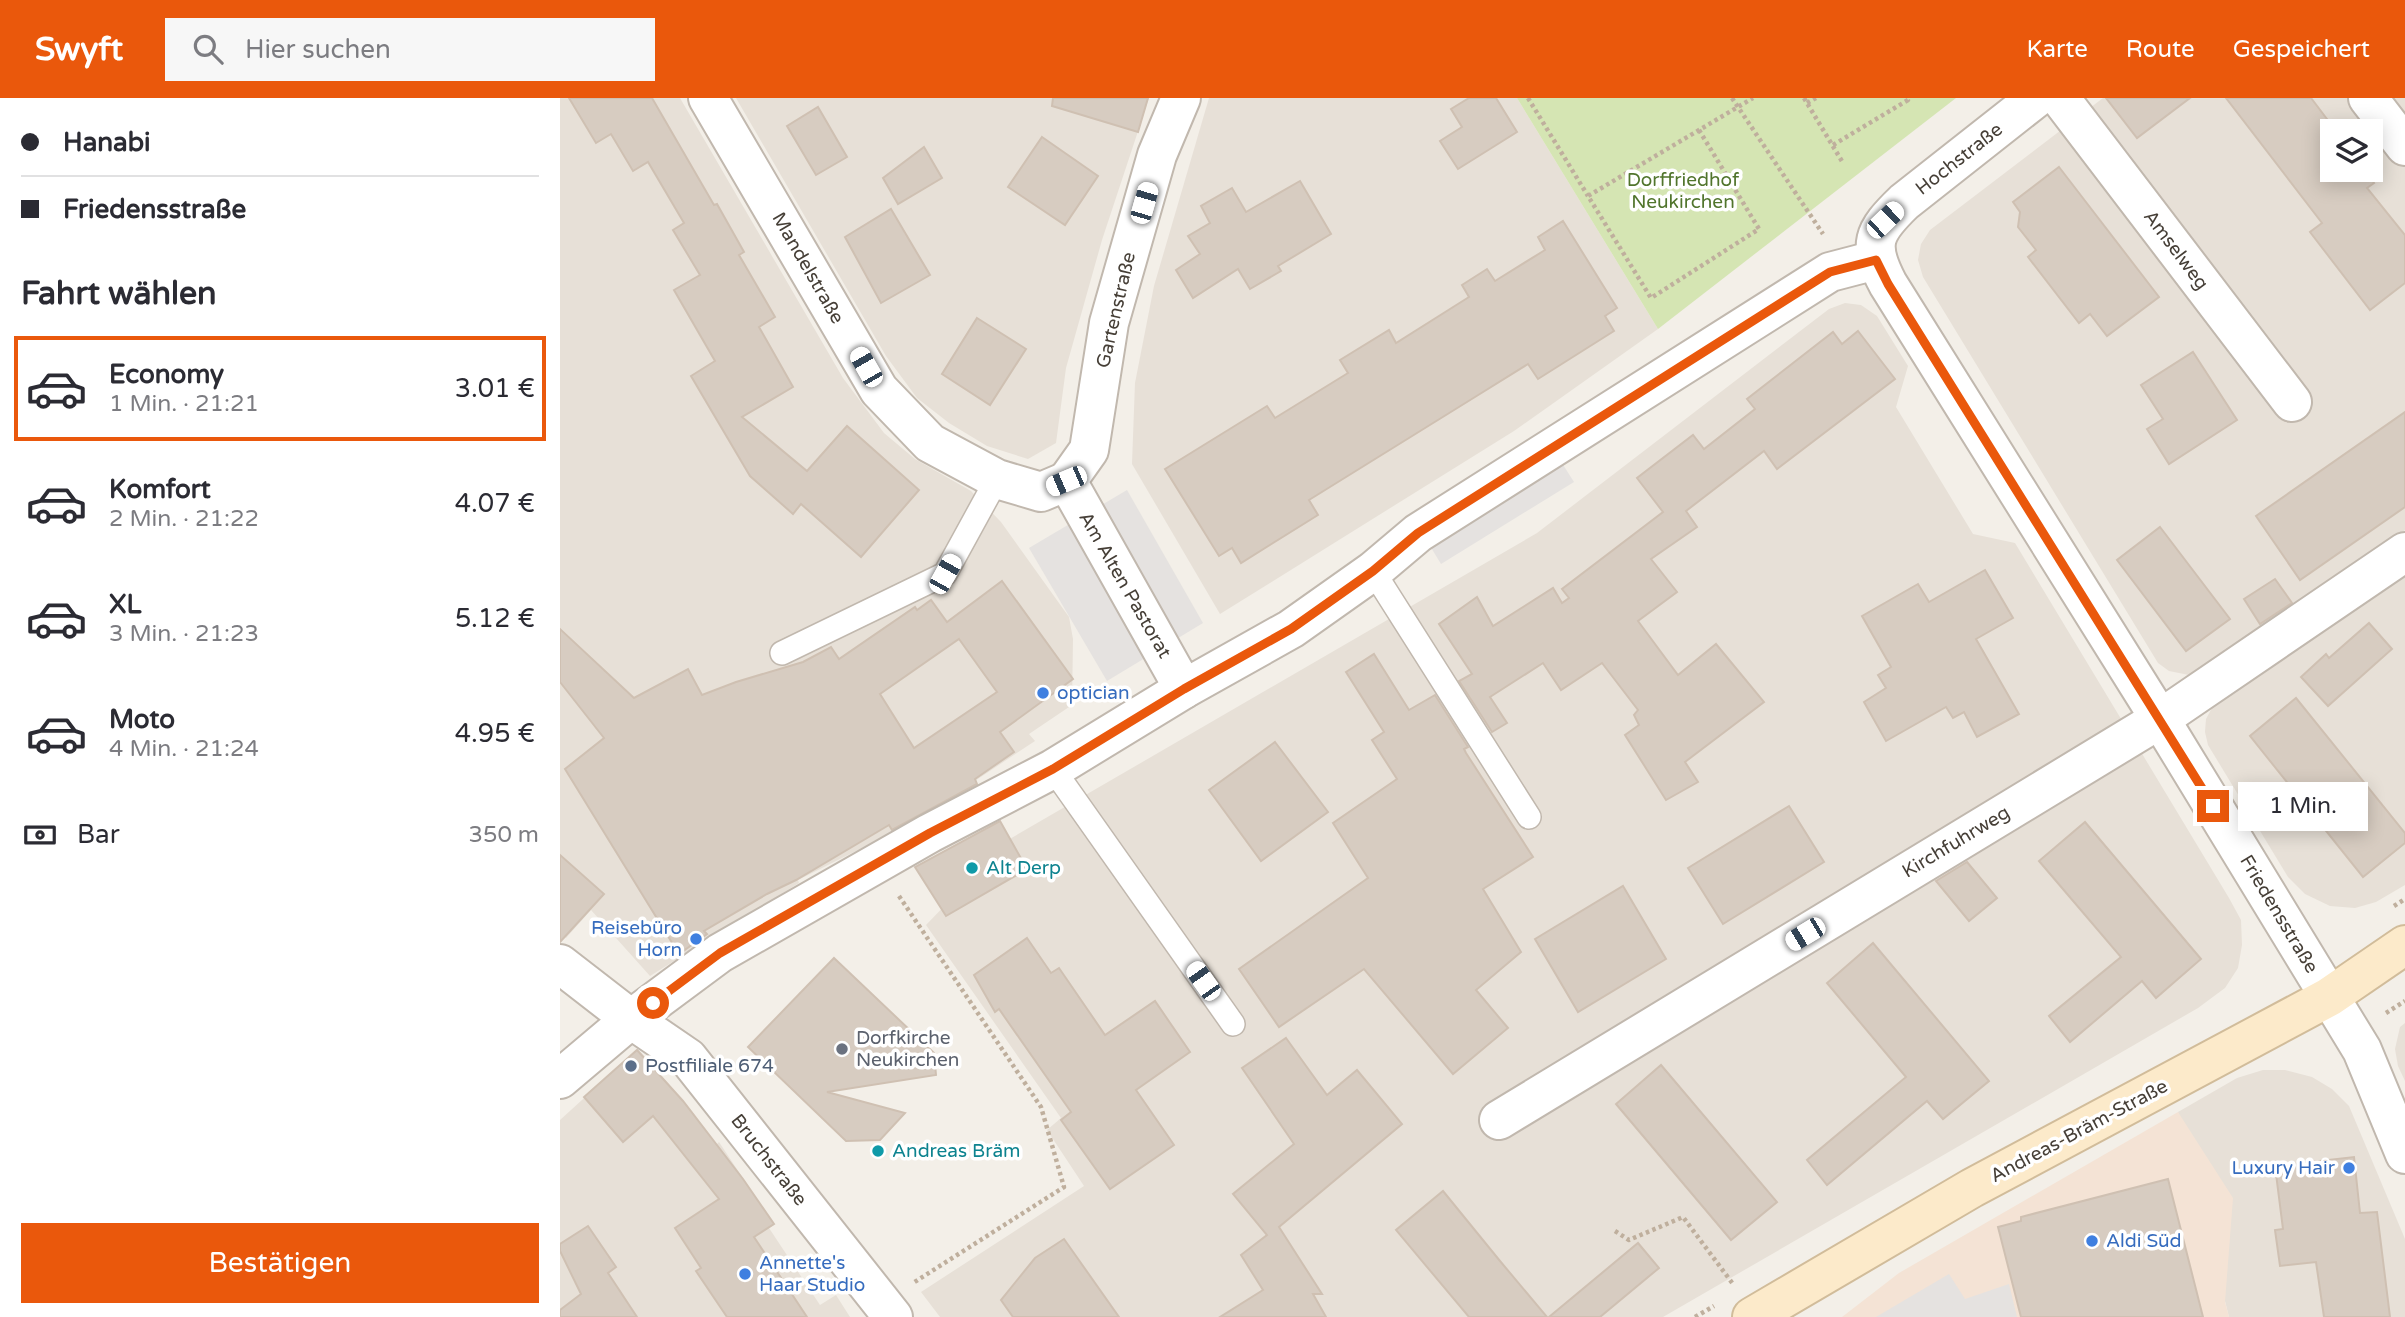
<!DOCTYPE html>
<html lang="de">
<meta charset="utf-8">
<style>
:root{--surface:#fff;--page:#f7f7f7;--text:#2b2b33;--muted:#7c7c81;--line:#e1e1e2;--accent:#ea580c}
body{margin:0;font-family:"Varela Round",sans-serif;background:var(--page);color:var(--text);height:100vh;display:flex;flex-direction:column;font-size:26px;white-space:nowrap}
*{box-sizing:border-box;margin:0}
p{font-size:23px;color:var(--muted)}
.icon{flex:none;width:38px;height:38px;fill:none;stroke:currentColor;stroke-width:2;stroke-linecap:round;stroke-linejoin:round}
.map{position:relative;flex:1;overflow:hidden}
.sheet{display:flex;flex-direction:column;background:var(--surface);width:560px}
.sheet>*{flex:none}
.banner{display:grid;align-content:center;height:154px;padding:0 21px;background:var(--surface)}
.fabs{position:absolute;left:1760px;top:21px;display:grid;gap:14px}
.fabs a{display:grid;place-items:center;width:63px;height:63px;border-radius:0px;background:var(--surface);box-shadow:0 4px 18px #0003;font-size:35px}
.end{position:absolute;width:32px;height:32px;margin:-16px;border:9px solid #ea580c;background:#fff;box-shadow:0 0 0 4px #fff}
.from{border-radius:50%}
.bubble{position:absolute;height:49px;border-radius:0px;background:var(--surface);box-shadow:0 4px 18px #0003;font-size:23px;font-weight:600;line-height:49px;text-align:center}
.car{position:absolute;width:21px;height:42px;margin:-21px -10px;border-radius:9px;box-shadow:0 0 5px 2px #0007;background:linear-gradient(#fff 24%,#345 0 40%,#fff 0 76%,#345 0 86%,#fff 0)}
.banner b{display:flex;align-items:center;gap:24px;height:66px;font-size:26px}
.banner b+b{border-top:2px solid var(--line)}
.banner i{width:18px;height:18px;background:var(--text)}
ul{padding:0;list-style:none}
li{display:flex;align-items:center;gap:21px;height:105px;margin:0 14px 10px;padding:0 7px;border:4px solid transparent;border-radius:0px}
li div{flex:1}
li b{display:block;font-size:26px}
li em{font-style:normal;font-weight:600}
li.active{border-color:var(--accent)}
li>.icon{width:63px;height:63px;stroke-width:1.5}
h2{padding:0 21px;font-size:32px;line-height:84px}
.pay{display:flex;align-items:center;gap:18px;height:77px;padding:0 21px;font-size:26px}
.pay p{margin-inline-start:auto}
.button{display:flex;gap:14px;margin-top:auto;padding:14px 21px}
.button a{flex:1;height:80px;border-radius:0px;background:var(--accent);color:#fff;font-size:28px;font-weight:600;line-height:80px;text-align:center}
header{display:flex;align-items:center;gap:42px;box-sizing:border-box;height:98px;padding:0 35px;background:var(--accent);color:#fff}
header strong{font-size:33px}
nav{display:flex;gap:38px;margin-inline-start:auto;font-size:24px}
.search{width:490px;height:63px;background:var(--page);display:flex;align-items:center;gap:18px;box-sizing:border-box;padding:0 24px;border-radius:0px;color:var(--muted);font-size:26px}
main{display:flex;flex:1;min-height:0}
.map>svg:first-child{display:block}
</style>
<header>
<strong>Swyft</strong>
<div class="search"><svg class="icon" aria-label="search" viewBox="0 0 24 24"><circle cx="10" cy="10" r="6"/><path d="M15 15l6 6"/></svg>Hier suchen</div>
<nav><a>Karte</a><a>Route</a><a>Gespeichert</a></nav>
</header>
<main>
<section class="sheet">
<div class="banner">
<b><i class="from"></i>Hanabi</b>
<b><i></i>Friedensstraße</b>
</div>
<h2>Fahrt wählen</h2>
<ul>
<li class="active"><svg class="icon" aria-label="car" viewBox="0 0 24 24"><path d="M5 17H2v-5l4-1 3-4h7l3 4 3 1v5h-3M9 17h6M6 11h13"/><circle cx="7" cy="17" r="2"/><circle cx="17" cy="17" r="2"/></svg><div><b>Economy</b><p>1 Min. · 21:21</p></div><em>3.01 €</em></li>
<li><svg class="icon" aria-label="car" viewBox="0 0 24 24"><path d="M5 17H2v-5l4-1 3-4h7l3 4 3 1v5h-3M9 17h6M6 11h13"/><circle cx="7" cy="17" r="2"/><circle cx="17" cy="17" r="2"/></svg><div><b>Komfort</b><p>2 Min. · 21:22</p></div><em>4.07 €</em></li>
<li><svg class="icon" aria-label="car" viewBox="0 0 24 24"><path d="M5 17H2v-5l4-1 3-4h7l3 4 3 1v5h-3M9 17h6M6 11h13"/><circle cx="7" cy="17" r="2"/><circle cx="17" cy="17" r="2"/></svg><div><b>XL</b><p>3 Min. · 21:23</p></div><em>5.12 €</em></li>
<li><svg class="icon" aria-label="car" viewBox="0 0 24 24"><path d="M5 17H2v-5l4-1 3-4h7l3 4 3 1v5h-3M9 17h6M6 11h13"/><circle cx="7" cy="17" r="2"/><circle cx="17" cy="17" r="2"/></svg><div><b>Moto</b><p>4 Min. · 21:24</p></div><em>4.95 €</em></li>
</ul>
<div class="pay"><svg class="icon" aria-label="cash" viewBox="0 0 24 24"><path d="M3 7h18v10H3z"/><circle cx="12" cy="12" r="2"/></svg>Bar<p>350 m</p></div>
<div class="button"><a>Bestätigen</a></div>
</section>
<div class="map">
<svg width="1845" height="1219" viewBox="0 0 1845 1219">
<rect width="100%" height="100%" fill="#f3efe8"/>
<g fill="#e7e0d7" fill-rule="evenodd">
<polygon points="0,0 120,0 283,280 324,335 355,361 411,393 441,424 509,519 513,541 512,607 469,636 475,643 350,726 238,782 239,785 90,878 31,812 6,840 0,834"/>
<polygon points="176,0 589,0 542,142 506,270 496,345 468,361 427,348 389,325 357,300 326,258"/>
<polygon points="649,0 957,0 1098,231 954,333 660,516 572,366 575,285 594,188"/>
<path d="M1543,0H1845V432L1634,578L1609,573L1598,565L1363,179L1358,162L1361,146L1370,132ZM1773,33H1811V72H1773Z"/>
<polygon points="1285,205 1301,207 1317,218 1348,268 1336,309 1413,436 1455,445 1669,800 1681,822 1682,847 1678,870 1665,890 1638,910 1103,1219 380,1219 361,1194 524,1088 487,1032 501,1020 366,827 448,742 977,435 1269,211"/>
<polygon points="1845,473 1845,787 1816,804 1795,810 1770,808 1745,796 1728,779 1648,647 1645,634 1646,621 1653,608"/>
<polygon points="1845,925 1845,983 1838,968 1835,951 1840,929"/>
<polygon points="78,951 118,997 156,1047 159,1044 214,1127 209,1130 260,1207 276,1197 290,1219 0,1219 0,1022"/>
<polygon points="1703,972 1725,972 1752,979 1772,991 1789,1008 1845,1141 1845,1219 1669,1219 1618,1014 1677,980"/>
</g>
<polygon fill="#f4e3d5" points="1618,1014 1673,1100 1665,1204 1669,1219 1282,1219 1339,1175"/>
<polygon fill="#d5e5b3" points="957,0 1396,0 1098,231"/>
<g fill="#e5e2e0">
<polygon points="1000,362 1014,384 881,466 867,443"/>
<polygon points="567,392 643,525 547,583 469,450"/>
<polygon points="1389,1176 1405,1201 1449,1186 1457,1219 1316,1219"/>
</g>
<g fill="#d7ccc1" stroke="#cfc0b2" stroke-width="2" fill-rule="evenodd">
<polygon points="9,0 92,0 154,107 157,106 184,154 179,157 215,219 199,229 233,289 182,319 247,373 287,328 359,392 301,459 241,406 233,416 190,378 131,278 155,263 114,192 140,177 113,132 124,125 88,64 73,73 51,36 36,45"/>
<polygon points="493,0 588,0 578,34 492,8"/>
<polygon points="909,0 936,0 957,34 898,71 880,43 902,29 891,11"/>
<polygon points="1546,0 1630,0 1577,40"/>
<polygon points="1666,0 1751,0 1776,33 1773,33 1773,72 1805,72 1814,85 1807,90 1845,137 1845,185 1810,212 1750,134 1762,125"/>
<polygon points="258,9 287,59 256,77 227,28"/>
<polygon points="482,39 538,78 505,127 448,89"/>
<polygon points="364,49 382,80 338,106 323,80"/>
<polygon points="1499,69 1599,199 1547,238 1530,216 1519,225 1468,159 1476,152 1458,129 1460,114 1453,104"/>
<polygon points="740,83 771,136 718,168 721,173 690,191 678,171 633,200 616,172 640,156 628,138 650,125 641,108 672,90 686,114"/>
<polygon points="331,111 370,177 321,205 285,139"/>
<polygon points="1003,123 1057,210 1045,218 1054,233 978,281 968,266 915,299 749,402 758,417 681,465 672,450 659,458 605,371 707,308 715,320 788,275 780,262 829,232 836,245 909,199 902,187 927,171 935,183 985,152 978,139"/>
<polygon points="417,220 466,251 430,307 382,276"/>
<polygon points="1298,233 1335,281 1217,371 1204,353 1126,413 1137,429 1091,461 1117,494 1078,523 1118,577 1156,546 1204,604 1125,664 1138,684 1106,702 1065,637 1079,627 1074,617 1078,612 1042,565 1001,592 983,565 930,599 947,625 932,634 899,583 912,576 879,526 917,499 933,528 993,490 1002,505 1009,500 1002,491 1103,414 1077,380 1133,337 1144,351 1195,311 1187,301 1273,234 1282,246"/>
<polygon points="1633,254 1677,322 1609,366 1587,331 1603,321 1581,287"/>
<polygon points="1845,314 1845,409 1740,482 1696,418"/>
<polygon points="1600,429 1670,521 1626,553 1557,462"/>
<polygon points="1425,472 1453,520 1416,541 1459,616 1417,639 1404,614 1393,620 1386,609 1326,643 1304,604 1326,590 1318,577 1331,569 1302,518 1358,486 1369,504"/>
<polygon points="1715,481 1732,505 1700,526 1684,501"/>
<path d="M442,483L513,581L440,634L454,654L415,681L417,686L332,732L329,727L236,782L207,796L144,833L147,836L119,856L5,671L44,640L0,584V531L74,600L128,571L142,597L176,584L243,564L271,549L279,561L355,509L357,512L371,502L387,524ZM399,541L437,594L354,650L320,596Z"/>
<polygon points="1809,525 1832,551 1768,608 1741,579 1766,556 1769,560"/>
<polygon points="814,556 849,612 875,597 908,649 904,651 906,655 973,759 923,791 961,854 916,892 948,930 893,976 804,871 719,929 679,871 808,780 773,725 837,681 812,642 824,634 786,574"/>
<polygon points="1736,600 1845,735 1845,745 1803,779 1690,638"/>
<polygon points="715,644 768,714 701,763 649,692"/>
<polygon points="1229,708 1264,764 1163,826 1128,770"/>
<polygon points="440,723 467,771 386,818 355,769"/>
<polygon points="1525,724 1641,861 1596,900 1582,883 1510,944 1489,918 1561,859 1479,763"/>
<polygon points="0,757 44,796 0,844"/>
<polygon points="1407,764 1437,800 1409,823 1376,783"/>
<polygon points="1063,788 1106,861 1018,914 975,841"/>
<polygon points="467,840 491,875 499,870 545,937 595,903 630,954 576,992 614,1047 550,1091 501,1022 511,1014 439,911 435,914 414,877"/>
<polygon points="1313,845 1429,983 1383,1021 1367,1003 1267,1087 1247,1062 1346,979 1267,885"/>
<polygon points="274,860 374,955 376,977 267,994 345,1015 320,1042 286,1043 188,949"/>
<polygon points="726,940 767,997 797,972 842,1026 719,1129 762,1196 753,1196 766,1219 660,1219 703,1192 681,1157 707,1137 673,1096 734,1046 682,970"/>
<polygon points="77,952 123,1003 183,1081 214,1126 194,1139 247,1219 167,1219 136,1173 141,1170 115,1130 159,1101 93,1018 63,1044 24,999"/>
<polygon points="1101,967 1217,1104 1171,1142 1056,1006"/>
<polygon points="1794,1059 1800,1115 1817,1114 1830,1219 1764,1219 1756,1164 1720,1168 1715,1132 1723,1131 1715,1068"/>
<polygon points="1608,1081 1643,1219 1461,1219 1438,1129 1461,1123 1461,1119"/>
<polygon points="883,1093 940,1163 987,1219 909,1219 836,1132"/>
<polygon points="28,1128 56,1169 48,1175 77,1219 0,1219 0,1212 21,1196 0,1153 0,1146"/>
<polygon points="504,1141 559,1219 453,1219 441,1202 475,1160"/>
<polygon points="1078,1145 1099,1170 1040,1219 989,1219"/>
</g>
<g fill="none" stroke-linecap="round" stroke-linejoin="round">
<defs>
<g id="lane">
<polyline points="813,473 969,719"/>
<polyline points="222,555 385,476 437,381"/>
<polyline points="493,671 673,926"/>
</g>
<g id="street">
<polyline points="148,0 319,292 370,345 437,381 481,394 507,383"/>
<path d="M1476,0L1344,104C1313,134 1307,146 1328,186L1600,621L1802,952L1845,1056"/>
<polyline points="1500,0 1732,304"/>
<polyline points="1808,0 1845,48"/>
<polyline points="507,383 529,352 549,225 597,57 621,0"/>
<polyline points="507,383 624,591"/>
<polyline points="0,866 71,921 128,960 333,1219"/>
<polyline points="0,981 71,921 160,855 370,735 493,671 624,591 731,531 813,473 858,435 1270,174 1316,162"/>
<polyline points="939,1022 1600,621 1845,454"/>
</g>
<polyline id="secondary" points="1192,1219 1412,1090 1769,899 1845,847"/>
</defs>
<use href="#lane" stroke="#c1b8ae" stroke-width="26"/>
<use href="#street" stroke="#c1b8ae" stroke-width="42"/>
<use href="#secondary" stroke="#d1bc9a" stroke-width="42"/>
<g stroke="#bfaf9d" stroke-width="4.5" stroke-dasharray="3.5 3.5" stroke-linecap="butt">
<polyline points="968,0 1028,98"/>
<polyline points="1172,0 1263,136"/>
<polyline points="1244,0 1283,65"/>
<polyline points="1247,5 1256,0"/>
<polyline points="1139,32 1199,131 1091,200 1028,98 1193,0"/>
<polyline points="1273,47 1348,2 1347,0"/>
<polyline points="339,798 481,1009 504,1089 353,1185"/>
<polyline points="1834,808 1845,801"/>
<polyline points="1826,915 1845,903"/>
<polyline points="1055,1133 1069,1142 1123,1119 1173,1186"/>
<polyline points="1135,1219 1154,1208"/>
</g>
<use href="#lane" stroke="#fff" stroke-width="23"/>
<use href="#street" stroke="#fff" stroke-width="38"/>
<use href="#secondary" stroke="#fceaca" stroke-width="38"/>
</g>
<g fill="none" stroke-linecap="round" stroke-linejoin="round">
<polyline stroke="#ea580c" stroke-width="9" points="93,905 160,855 370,735 493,671 624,591 731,531 813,473 858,435 1270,174 1316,162 1328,186 1653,708"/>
</g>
<g fill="#3f7fe0" stroke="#fff" stroke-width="2.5">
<circle cx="483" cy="595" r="7"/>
<circle cx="136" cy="841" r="7"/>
<circle cx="1789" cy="1070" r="7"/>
<circle cx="1532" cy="1143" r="7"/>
<circle cx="185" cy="1176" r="7"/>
</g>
<g fill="#0f9aa8" stroke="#fff" stroke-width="2.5">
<circle cx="412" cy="770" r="7"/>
<circle cx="318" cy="1053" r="7"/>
</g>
<circle fill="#6b7280" stroke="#fff" stroke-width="2.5" cx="282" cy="951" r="7"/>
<circle fill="#5c6f8a" stroke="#fff" stroke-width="2.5" cx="71" cy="968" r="7"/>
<g text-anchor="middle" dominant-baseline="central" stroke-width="7" stroke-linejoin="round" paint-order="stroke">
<g font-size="19" fill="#463f37" stroke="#fff">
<text transform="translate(1399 61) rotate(-38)">Hochstraße</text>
<text transform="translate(1616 152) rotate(53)">Amselweg</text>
<text transform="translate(248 170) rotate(60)">Mandelstraße</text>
<text transform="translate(556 212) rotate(-77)">Gartenstraße</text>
<text transform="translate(565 487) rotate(60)">Am Alten Pastorat</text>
<text transform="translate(1396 744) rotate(-31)">Kirchfuhrweg</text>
<text transform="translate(1719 816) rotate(59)">Friedensstraße</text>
<text transform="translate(1519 1033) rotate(-28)">Andreas-Bräm-Straße</text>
<text transform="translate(209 1062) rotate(52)">Bruchstraße</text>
</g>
<g font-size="19" fill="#51752d" stroke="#fff">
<text x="1123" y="82">Dorffriedhof<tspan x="1123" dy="22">Neukirchen</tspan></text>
</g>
<g font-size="19" fill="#366cbe" stroke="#fff" text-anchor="start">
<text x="497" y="595">optician</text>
<text x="122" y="830" text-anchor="end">Reisebüro<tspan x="122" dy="22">Horn</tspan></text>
<text x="1775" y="1070" text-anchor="end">Luxury Hair</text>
<text x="1546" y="1143">Aldi Süd</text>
<text x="199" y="1165">Annette's<tspan x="199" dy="22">Haar Studio</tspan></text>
</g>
<g font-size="19" fill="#0d838f" stroke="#fff" text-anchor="start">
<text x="426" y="770">Alt Derp</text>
<text x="332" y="1053">Andreas Bräm</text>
</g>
<g font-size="19" fill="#5b616d" stroke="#fff" text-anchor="start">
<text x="296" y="940">Dorfkirche<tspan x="296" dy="22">Neukirchen</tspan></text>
</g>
<g font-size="19" fill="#4e5e75" stroke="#fff" text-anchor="start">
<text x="85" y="968">Postfiliale 674</text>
</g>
</g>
</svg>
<div class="fabs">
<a><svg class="icon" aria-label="layers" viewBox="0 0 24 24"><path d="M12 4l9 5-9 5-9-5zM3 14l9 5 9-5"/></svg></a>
</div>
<i class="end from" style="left:93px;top:905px"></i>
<i class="end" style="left:1653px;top:708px"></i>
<div class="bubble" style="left:1678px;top:684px;width:130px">1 Min.</div>
<i class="car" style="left:584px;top:105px;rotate:16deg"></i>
<i class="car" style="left:1325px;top:122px;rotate:46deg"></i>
<i class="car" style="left:306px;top:269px;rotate:330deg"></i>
<i class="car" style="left:506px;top:383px;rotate:247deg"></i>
<i class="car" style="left:385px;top:476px;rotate:29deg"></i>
<i class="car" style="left:1245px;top:836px;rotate:239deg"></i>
<i class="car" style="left:643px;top:883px;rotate:325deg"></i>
</div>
</main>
